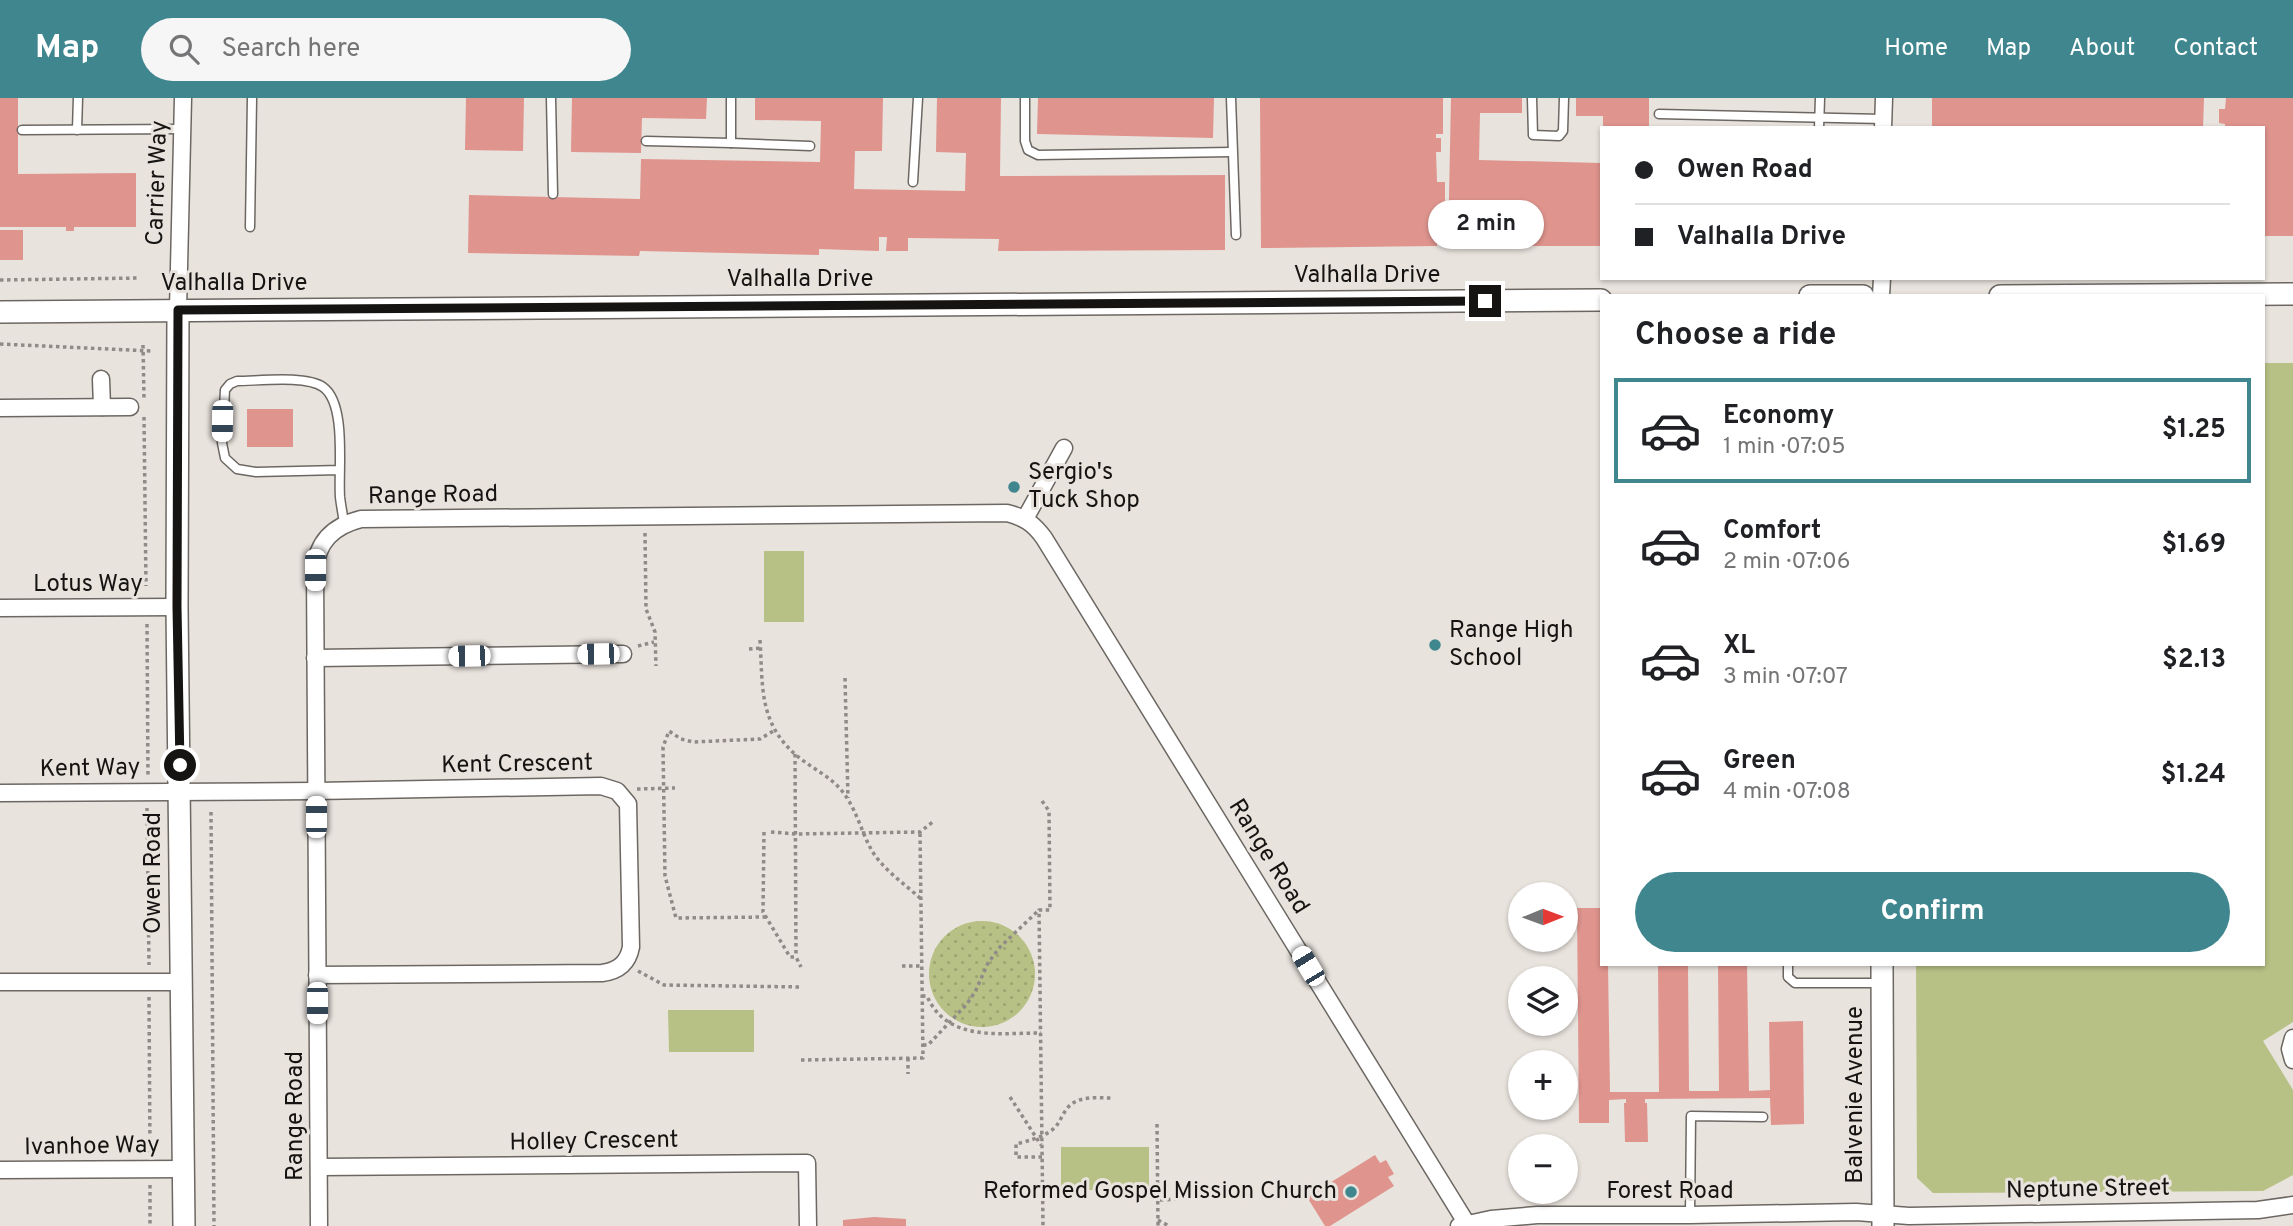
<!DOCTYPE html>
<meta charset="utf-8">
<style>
:root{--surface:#fff;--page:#f6f6f6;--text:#202124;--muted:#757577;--line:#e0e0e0;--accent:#3f868f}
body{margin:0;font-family:Overpass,sans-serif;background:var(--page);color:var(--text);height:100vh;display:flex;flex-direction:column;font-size:26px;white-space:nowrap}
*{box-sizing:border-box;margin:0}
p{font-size:23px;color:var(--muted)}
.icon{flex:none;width:38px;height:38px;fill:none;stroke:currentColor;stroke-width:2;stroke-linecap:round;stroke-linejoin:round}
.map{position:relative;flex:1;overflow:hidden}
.details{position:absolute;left:1600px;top:196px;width:665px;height:672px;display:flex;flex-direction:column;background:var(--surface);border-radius:0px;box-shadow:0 2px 5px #0004}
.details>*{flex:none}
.banner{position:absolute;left:1600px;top:28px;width:665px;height:154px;border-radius:0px;box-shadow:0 2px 5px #0004;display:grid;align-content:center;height:154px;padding:0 35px;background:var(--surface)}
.needle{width:46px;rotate:89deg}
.fabs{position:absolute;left:1508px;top:784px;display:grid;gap:14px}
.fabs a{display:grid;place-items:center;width:70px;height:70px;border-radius:50%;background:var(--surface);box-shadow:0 2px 5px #0004;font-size:35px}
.end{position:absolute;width:32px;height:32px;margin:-16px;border:9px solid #161412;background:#fff;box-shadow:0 0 0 4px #fff}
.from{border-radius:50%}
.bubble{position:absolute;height:49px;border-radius:24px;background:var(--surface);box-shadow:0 2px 5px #0004;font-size:23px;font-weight:700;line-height:49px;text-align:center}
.car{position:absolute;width:21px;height:42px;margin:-21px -10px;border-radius:9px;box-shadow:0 0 5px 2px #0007;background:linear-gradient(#fff 24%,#345 0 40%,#fff 0 76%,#345 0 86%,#fff 0)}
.banner b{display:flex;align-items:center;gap:24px;height:66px;font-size:26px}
.banner b+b{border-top:2px solid var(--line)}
.banner i{width:18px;height:18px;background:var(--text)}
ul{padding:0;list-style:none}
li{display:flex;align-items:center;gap:21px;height:105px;margin:0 14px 10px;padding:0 21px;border:4px solid transparent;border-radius:0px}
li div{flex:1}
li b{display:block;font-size:26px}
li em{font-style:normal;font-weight:700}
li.current{border-color:var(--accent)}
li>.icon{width:63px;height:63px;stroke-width:1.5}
h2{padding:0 35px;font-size:32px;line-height:84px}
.primary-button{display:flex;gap:14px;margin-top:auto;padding:14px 35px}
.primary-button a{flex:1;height:80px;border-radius:42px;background:var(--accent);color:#fff;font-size:28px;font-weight:700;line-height:80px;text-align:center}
header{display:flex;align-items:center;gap:42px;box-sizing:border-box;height:98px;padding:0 35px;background:var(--accent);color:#fff}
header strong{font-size:33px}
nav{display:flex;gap:38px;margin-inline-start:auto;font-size:24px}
.search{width:490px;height:63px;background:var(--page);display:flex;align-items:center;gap:18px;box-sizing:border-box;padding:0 24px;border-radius:38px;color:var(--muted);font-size:26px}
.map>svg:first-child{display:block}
</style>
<header>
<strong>Map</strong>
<div class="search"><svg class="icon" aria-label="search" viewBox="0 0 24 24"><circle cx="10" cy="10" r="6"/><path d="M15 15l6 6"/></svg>Search here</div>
<nav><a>Home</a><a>Map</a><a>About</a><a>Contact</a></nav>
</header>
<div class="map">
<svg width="2293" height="1128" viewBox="0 0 2293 1128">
<defs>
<pattern id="grass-dots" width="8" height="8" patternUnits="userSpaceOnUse" patternTransform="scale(1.75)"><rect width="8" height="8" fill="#b7c185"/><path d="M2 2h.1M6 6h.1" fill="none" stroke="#9da572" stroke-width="1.8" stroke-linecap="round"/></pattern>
</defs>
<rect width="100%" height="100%" fill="#e9e3dd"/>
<circle fill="url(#grass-dots)" cx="982" cy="876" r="53"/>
<g fill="#b7c185">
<polygon points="2263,265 2293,265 2293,924 2263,943 2293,992 2293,1077 2263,1093 1933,1095 1917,1080 1916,866 2263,866"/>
<rect x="764" y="453" width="40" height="71"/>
<polygon points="668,912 754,912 754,954 669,954"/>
<rect x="1061" y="1049" width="88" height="43"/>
</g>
<g fill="#df948e">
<polygon points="0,0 18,0 18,76 136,75 136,129 74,129 74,133 66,133 66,129 0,129"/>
<polygon points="466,0 524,0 523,53 465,52"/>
<polygon points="572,0 707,0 706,21 642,20 641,55 571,54"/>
<polygon points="755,0 883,0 882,53 855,53 854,91 965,93 966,55 936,54 937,0 1001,0 1000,78 1225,77 1225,152 998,153 999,141 908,140 908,153 886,153 887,139 879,139 879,153 819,151 819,157 640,153 639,158 468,155 469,97 640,101 641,61 820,64 821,23 755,22"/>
<polygon points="1038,0 1214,0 1213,40 1037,36"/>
<polygon points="1260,0 1443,0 1443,36 1436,36 1436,40 1441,40 1441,54 1436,54 1437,84 1445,84 1445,127 1437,127 1437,148 1261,150"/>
<polygon points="1451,0 1522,0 1522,15 1480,15 1479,62 1601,65 1601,148 1448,148"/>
<polygon points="1576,0 1649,0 1649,30 1603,30 1603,18 1576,18"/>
<polygon points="1932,0 2204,0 2203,30 1932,30"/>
<polygon points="2226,0 2293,0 2293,138 2263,138 2263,30 2225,30 2225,26 2219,25 2219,11 2225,11"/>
<rect x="0" y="132" width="23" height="30"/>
<rect x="247" y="311" width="46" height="38"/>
<polygon points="1577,810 1601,810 1601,866 1608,866 1610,994 1659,994 1658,866 1688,866 1689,993 1719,993 1718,866 1747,866 1749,993 1770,992 1769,924 1803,923 1804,1026 1771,1027 1770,1000 1645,1001 1645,1005 1647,1005 1648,1044 1625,1044 1624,1005 1626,1005 1626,1001 1609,1002 1609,1025 1579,1025"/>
<polygon points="1375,1057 1380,1065 1386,1062 1394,1076 1388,1079 1394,1088 1330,1128 1325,1128 1307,1099"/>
<polygon points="874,1119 906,1121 906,1128 843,1128 843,1122"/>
</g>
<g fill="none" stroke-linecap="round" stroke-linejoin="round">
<defs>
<g id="lane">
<polyline points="551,0 553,96"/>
<polyline points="1025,0 1025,43 1028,52 1038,57 1232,54"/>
<polyline points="1231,0 1236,137"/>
<polyline points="1532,0 1533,37 1559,38 1563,33 1564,0"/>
<polyline points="1659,16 1883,21"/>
<polyline points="1819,30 1820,0"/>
<polyline points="22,32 183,31"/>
<polyline points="77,32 78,0"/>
<polyline points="646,43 731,45 731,0"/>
<polyline points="731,45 810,48"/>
<polyline points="913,84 918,0"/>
<polyline points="250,129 252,0"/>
<path d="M340,372L256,374L237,371L225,360L222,345L225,292L230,286L237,283C258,283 306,277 323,289C347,306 338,372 340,399C341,408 343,417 344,426"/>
<polyline points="1788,866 1788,879 1795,885 1879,885"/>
<polyline points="1690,1117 1691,1018 1763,1019"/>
</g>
<g id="street">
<polyline points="1883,30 1884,0"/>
<polyline points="1881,198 1882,180"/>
<polyline points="178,212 183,0"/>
<polyline points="101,281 102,309"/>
<polyline points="0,310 130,309"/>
<polyline points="1025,421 1064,350"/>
<polyline points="0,510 177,509"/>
<polyline points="315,560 623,556"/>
<path d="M0,695L316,693L601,688L617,693L628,706L631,849C628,865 618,873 602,875L317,877"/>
<polyline points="0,884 181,884"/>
<polyline points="2293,940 2290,951 2293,962"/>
<polyline points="319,1069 807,1065 808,1128"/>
<polyline points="0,1072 183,1071"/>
<path d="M319,1128L315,472C317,444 333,428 361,421L1007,415C1024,419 1034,426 1044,440L1467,1126"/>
<polyline points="1459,1128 1491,1121 1537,1117 1690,1117 1856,1114 1909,1118 2258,1112 2293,1107"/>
</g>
<g id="secondary">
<polyline points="1810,198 1863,198"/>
<polyline points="2000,198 2293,196"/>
<polyline points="178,212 177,509 184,1128"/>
<polyline points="0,214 1601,202"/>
<polyline points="1882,866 1883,1128"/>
</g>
</defs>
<use href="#lane" stroke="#6c6762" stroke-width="11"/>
<use href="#street" stroke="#6c6762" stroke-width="19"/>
<use href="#secondary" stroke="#6c6762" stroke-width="24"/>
<g stroke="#908b87" stroke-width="3.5" stroke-dasharray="3.5 3.5" stroke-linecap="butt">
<polyline points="0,182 140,180"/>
<polyline points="0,246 151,253"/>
<polyline points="143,247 144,301"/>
<polyline points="144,319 146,488"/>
<polyline points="645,435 646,511 655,534 656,568"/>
<polyline points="147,526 148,679"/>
<path d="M760,542C763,587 758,624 796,657C811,670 830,678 842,693C856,710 861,733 871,751C882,771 905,786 921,801"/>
<polyline points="638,548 654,544"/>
<polyline points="749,551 761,550"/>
<polyline points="845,580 848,700"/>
<polyline points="795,656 796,859"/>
<polyline points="637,691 675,690"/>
<polyline points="1042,703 1049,713 1050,812 1039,812 1043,1128"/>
<polyline points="147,710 149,867"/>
<polyline points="211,714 214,1128"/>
<polyline points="764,734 763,814 790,859 796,859 801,869"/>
<polyline points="771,734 796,736 920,734 934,723"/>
<polyline points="766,819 676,820 665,778 663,649 669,633 681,641 693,644 760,641 775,632"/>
<polyline points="902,868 921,868"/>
<polyline points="638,873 664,887 801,889"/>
<path d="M922,898H927C947,944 999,935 1041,935"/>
<polyline points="149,899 150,1055"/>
<polyline points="923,947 928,947 966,907 975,894 988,865 1000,849 1039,812"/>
<polyline points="908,960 908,976"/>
<polyline points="801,962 923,960 920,734"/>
<polyline points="1010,999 1041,1047"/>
<polyline points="1157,1026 1158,1128"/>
<path d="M1042,1059H1016V1046C1028,1043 1049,1038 1057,1027C1062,1020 1065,1010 1073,1005C1084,998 1100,1000 1113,1000"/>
<polyline points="150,1087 150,1128"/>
<polyline points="1160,1102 1179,1101"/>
<polyline points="1158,1122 1169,1128"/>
</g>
<use href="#lane" stroke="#fff" stroke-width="8"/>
<use href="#street" stroke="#fff" stroke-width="16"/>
<use href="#secondary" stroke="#fff" stroke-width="21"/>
</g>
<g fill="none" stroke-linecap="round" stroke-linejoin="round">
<polyline stroke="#161412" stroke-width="9" points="180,667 177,509 178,212 1485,203"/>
</g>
<g fill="#3f868f" stroke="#e9e3dd" stroke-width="2.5">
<circle cx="1014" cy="389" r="7"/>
<circle cx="1435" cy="547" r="7"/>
<circle cx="1351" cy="1094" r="7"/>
</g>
<g text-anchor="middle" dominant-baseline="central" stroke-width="6" stroke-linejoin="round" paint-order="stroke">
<g font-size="24" fill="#161412" stroke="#e9e3dd">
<text transform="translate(158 85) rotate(-88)">Carrier Way</text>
<text x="1367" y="178">Valhalla Drive</text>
<text x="800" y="182">Valhalla Drive</text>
<text x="234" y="186">Valhalla Drive</text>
<text transform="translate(433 398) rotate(-1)">Range Road</text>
<text x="88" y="487">Lotus Way</text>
<text transform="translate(517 667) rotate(-1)">Kent Crescent</text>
<text transform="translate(90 671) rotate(-1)">Kent Way</text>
<text transform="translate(1268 759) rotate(58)">Range Road</text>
<text transform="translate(154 775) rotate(-90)">Owen Road</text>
<text transform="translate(1856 997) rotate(-90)">Balvenie Avenue</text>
<text transform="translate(296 1018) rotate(-90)">Range Road</text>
<text transform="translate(594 1044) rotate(-1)">Holley Crescent</text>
<text transform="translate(92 1049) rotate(-1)">Ivanhoe Way</text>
<text transform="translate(2088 1092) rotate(-1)">Neptune Street</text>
<text x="1670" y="1094">Forest Road</text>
</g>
<g font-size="24" fill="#161412" stroke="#e9e3dd" text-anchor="start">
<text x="1028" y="375">Sergio's<tspan x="1028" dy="28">Tuck Shop</tspan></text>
<text x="1449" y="533">Range High<tspan x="1449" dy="28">School</tspan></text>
<text x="1337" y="1094" text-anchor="end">Reformed Gospel Mission Church</text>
</g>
</g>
</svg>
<div class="fabs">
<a><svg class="needle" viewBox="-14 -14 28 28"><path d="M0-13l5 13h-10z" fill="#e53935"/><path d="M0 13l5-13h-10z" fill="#757577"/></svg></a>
<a><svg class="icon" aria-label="layers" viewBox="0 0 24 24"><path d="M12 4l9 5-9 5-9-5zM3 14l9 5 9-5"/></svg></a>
<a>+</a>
<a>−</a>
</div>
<i class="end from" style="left:180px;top:667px"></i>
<i class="end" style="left:1485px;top:203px"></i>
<div class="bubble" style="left:1428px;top:102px;width:116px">2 min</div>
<i class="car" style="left:222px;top:323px;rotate:181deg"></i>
<i class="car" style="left:315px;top:472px;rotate:180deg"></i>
<i class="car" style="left:598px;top:556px;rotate:269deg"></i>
<i class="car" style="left:469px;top:558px;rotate:269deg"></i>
<i class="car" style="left:316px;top:719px;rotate:0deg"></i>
<i class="car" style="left:1308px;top:868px;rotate:329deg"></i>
<i class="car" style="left:317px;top:905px;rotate:180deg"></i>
<div class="banner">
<b><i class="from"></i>Owen Road</b>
<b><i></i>Valhalla Drive</b>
</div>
<section class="details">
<h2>Choose a ride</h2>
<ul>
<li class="current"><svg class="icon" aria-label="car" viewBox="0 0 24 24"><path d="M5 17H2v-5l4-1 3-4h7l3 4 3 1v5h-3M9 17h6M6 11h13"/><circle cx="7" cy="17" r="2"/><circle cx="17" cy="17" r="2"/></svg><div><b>Economy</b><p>1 min · 07:05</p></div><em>$1.25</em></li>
<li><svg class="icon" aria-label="car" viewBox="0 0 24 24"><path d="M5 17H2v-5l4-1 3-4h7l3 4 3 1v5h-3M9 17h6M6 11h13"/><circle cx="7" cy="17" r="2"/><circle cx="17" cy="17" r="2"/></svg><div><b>Comfort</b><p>2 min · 07:06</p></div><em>$1.69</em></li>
<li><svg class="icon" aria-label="car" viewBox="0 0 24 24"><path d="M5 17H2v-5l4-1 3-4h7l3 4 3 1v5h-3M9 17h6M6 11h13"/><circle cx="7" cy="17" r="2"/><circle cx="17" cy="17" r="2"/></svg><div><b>XL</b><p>3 min · 07:07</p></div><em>$2.13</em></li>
<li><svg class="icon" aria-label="car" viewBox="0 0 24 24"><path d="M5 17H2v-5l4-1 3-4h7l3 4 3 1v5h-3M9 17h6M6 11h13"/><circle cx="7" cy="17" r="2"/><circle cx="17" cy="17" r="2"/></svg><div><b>Green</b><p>4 min · 07:08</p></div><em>$1.24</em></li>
</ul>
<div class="primary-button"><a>Confirm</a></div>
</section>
</div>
